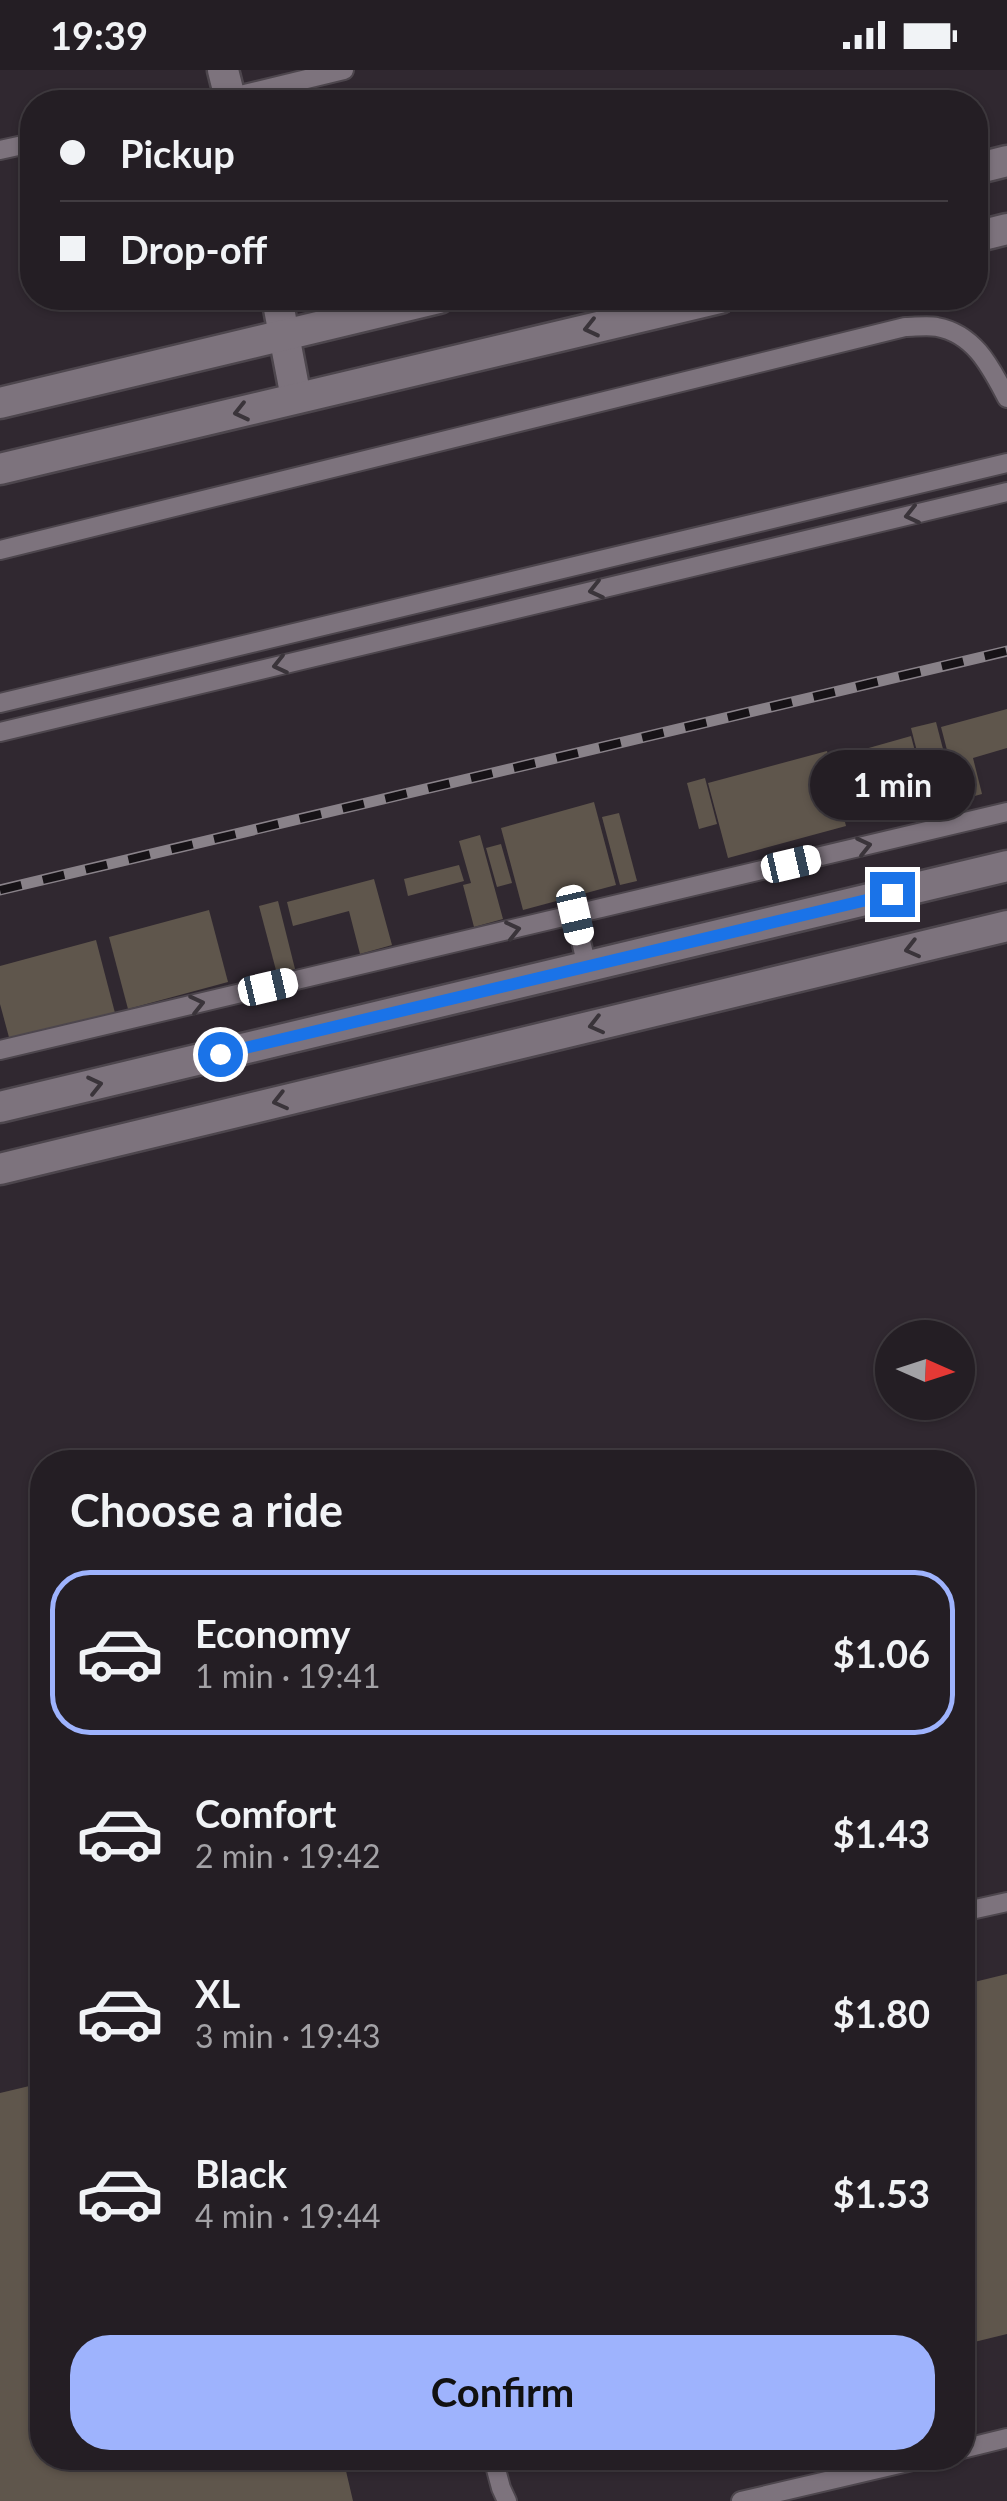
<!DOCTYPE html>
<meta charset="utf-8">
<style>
:root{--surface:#241e24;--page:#302b31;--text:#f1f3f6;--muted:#a3a2a6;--line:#413c41;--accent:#9eb3fd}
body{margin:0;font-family:Lato,sans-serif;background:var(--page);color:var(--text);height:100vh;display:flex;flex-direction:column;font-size:38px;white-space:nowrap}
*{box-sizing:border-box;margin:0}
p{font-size:32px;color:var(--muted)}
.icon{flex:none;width:55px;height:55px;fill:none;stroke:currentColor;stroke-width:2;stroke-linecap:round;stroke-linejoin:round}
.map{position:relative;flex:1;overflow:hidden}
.details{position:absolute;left:30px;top:1380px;width:945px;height:1020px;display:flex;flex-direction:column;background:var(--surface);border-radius:40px;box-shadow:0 2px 8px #0004,0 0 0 2px var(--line)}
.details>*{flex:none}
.hud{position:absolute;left:20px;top:20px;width:968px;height:220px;border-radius:40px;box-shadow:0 2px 8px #0004,0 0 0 2px var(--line);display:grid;align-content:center;height:220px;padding:0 40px;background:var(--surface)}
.needle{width:65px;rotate:93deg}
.tools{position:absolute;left:875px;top:1250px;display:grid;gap:20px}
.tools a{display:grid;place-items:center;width:100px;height:100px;border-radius:50%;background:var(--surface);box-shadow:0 2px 8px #0004,0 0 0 2px var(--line);font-size:50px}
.end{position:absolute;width:45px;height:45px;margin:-22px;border:12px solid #1a73e8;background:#fff;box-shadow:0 0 0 5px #fff}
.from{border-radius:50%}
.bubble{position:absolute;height:70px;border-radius:35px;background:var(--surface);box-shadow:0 2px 8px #0004,0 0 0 2px var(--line);font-size:32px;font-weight:700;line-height:70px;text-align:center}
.car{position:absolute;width:30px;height:60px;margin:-30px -15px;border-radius:12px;box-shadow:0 0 8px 2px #0007;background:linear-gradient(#fff 24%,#345 0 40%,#fff 0 76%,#345 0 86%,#fff 0)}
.hud b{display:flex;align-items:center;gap:35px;height:95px;font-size:38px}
.hud b+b{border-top:2px solid var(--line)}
.hud i{width:25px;height:25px;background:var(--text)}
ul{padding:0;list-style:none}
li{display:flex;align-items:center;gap:30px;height:165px;margin:0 20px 15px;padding:0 20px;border:5px solid transparent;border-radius:40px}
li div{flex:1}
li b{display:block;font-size:38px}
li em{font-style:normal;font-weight:700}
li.selected{border-color:var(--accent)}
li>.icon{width:90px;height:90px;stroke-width:1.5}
h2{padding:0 40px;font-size:45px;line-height:120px}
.primary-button{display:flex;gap:20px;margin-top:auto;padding:20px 40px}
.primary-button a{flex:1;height:115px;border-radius:40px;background:var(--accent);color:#111;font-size:40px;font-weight:700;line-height:115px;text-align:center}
.status{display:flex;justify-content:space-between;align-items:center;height:70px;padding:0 50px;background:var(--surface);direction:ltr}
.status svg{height:28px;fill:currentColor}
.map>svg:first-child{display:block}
</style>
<div class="status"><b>19:39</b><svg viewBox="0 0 49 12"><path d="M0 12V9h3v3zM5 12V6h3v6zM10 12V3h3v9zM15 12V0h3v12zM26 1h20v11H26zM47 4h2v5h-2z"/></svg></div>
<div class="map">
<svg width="1007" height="2431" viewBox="0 0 1007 2431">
<rect width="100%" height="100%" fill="#302830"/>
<g fill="#5f564c">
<polygon points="1007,639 1007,678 973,688 982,724 960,730 941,657"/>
<polygon points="936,652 957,733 932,740 911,658"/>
<polygon points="911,666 928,731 868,747 851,683"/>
<polygon points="827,681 846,756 728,788 708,713"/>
<polygon points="705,708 717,754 699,759 687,713"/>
<polygon points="594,732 616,815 523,840 501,758"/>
<polygon points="619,743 637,811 620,815 602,747"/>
<polygon points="480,765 503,849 474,857 463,815 471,813 459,771"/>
<polygon points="501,774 512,813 497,817 486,778"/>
<polygon points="459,795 464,811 408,826 404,809"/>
<polygon points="374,809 392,875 360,884 349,841 293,856 287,832"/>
<polygon points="278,831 295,899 277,904 259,836"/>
<polygon points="209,840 228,912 128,939 109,867"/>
<polygon points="96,870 115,943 10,971 0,934 0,896"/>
<polygon points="1007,1904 1007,2264 962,2275 962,1915"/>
<polygon points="42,2013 42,2388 343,2388 353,2431 0,2431 0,2023"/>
</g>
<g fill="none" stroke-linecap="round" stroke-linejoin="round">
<defs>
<g id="lane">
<polyline points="211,32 344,0"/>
<polyline points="0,80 32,73"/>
<path d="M0,480L905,257C915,257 928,255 937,257C975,264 991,298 1007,328"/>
<polyline points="0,633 1007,393"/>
<polyline points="0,662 1007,422"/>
<polyline points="575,845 587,897"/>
<polyline points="0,980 1007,742"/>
<polyline points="962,1842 1007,1832"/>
<polyline points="962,2379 1007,2368"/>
<polyline points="493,2388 501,2418 507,2431"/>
<polyline points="741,2431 925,2388"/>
</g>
<g id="street">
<polyline points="223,0 231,32"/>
<polyline points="975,99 1007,91"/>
<polyline points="975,167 1007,159"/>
<polyline points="277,228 296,328"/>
<polyline points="0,333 439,228"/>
<polyline points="0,399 720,228"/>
<polyline points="0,1037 1007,796"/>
<polyline points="0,1099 1007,856"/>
</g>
</defs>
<use href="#lane" stroke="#4d464d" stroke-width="22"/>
<use href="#street" stroke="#4d464d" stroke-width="35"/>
<use href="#lane" stroke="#7d737d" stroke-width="18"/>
<use href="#street" stroke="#7d737d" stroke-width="30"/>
<defs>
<polyline id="rail" points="0,820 1007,581"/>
</defs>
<use href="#rail" stroke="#898289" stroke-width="11"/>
<use href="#rail" stroke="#161216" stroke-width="8" stroke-dasharray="22" stroke-linecap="butt"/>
</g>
<defs><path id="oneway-chevron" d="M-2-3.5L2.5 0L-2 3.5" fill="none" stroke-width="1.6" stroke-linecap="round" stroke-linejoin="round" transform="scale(2.5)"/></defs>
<g stroke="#3a343a">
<use href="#oneway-chevron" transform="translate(591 258) rotate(167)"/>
<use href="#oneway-chevron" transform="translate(241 342) rotate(167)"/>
<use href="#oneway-chevron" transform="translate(912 445) rotate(167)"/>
<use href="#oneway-chevron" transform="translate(596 520) rotate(167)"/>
<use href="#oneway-chevron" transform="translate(280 595) rotate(167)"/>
<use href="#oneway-chevron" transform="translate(864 776) rotate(-13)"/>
<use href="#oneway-chevron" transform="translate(513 860) rotate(-13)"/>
<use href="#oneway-chevron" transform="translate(912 879) rotate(166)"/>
<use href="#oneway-chevron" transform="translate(197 934) rotate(-13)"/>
<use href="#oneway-chevron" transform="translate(596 955) rotate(166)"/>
<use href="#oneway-chevron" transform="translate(95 1015) rotate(-13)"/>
<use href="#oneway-chevron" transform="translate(280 1031) rotate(166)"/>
</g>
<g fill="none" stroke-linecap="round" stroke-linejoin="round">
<polyline stroke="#1a73e8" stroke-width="12" points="220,984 892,824"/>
</g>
</svg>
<div class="tools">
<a><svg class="needle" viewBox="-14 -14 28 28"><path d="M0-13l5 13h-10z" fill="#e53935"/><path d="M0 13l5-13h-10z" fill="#a3a2a6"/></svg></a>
</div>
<i class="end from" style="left:220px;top:984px"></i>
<i class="end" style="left:892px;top:824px"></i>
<div class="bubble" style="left:810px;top:680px;width:165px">1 min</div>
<i class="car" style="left:791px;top:794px;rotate:77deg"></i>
<i class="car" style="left:575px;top:845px;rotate:167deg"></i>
<i class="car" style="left:268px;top:917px;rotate:77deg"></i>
<div class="hud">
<b><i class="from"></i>Pickup</b>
<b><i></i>Drop-off</b>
</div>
<section class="details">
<h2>Choose a ride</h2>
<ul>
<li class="selected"><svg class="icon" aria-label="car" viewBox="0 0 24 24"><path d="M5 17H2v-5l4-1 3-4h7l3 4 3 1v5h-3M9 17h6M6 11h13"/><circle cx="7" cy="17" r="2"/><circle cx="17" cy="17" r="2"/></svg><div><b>Economy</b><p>1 min · 19:41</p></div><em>$1.06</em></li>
<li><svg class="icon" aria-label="car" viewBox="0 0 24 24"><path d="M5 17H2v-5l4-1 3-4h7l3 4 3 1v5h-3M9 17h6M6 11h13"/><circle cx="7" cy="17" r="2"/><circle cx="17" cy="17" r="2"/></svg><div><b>Comfort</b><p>2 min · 19:42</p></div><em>$1.43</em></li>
<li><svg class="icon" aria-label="car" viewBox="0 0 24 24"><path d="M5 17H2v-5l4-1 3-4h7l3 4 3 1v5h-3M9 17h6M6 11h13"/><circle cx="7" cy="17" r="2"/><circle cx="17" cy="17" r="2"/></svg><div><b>XL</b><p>3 min · 19:43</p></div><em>$1.80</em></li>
<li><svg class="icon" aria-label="car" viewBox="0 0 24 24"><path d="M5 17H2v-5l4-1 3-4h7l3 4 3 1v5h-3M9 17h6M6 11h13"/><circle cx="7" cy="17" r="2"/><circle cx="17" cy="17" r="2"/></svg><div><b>Black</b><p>4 min · 19:44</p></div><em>$1.53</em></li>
</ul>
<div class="primary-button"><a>Confirm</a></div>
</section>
</div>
